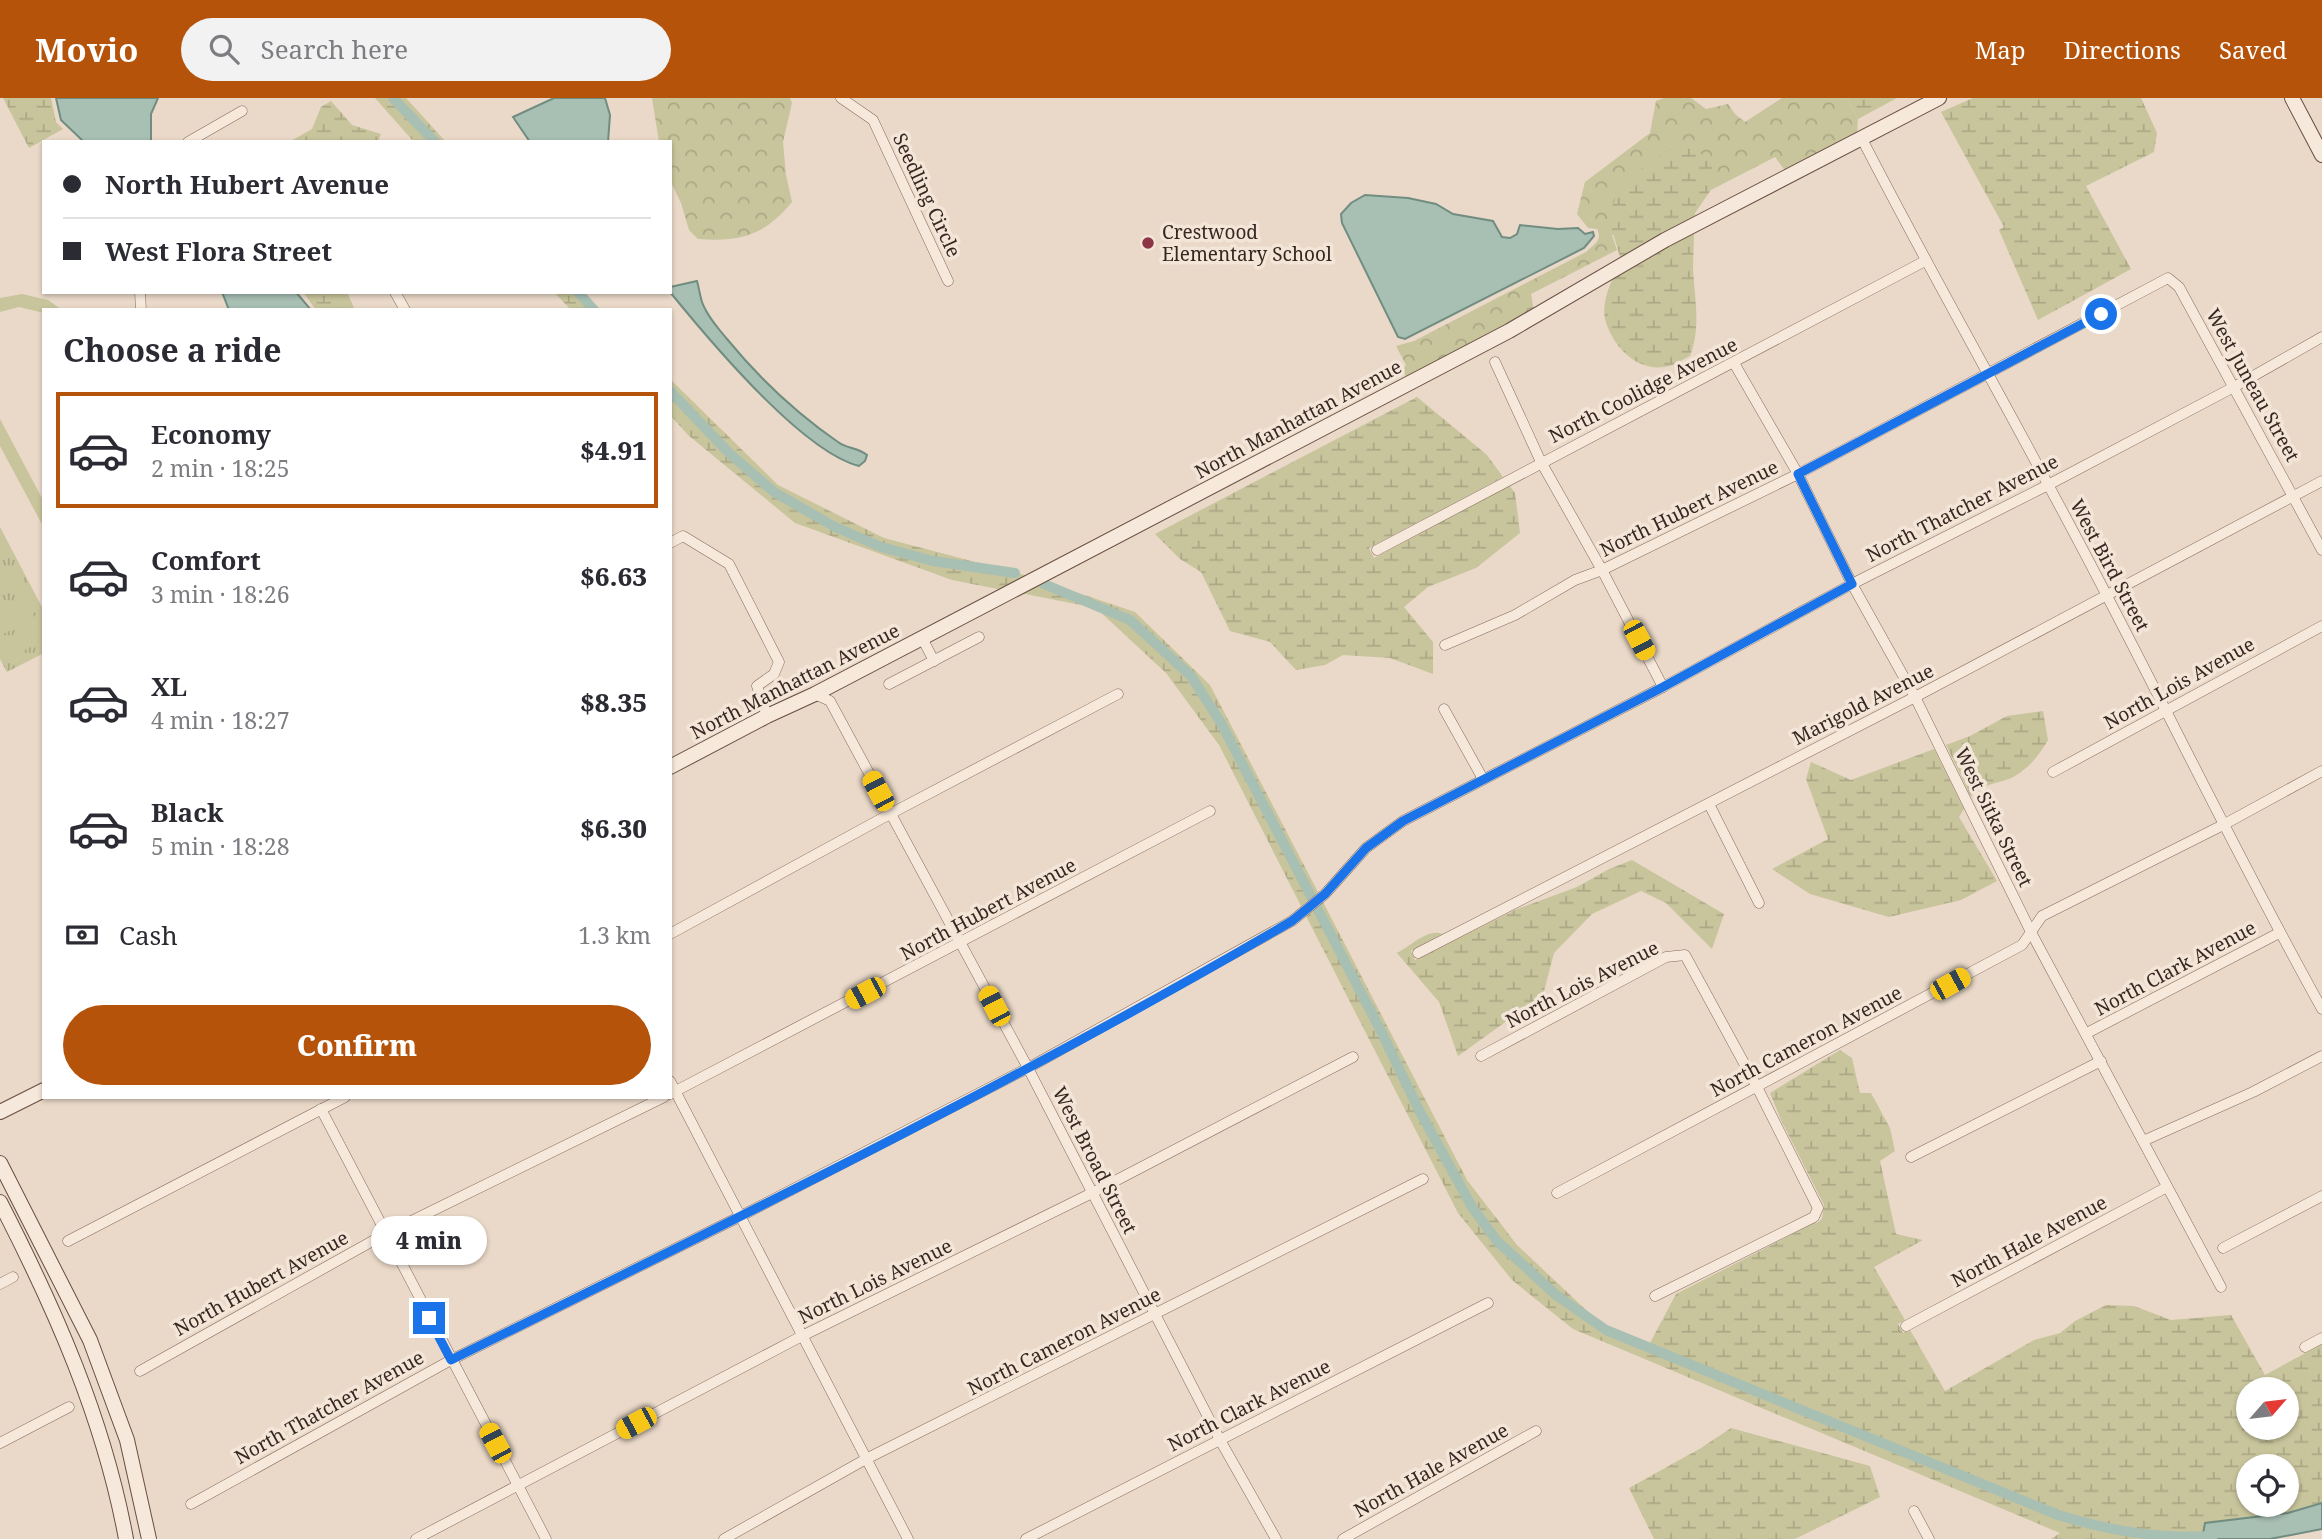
<!DOCTYPE html>
<meta charset="utf-8">
<style>
:root{--surface:#fff;--page:#f2f2f3;--text:#2b2b33;--muted:#7c7c81;--line:#e1e1e2;--accent:#b45309}
body{margin:0;font-family:"Noto Serif",serif;background:var(--page);color:var(--text);height:100vh;display:flex;flex-direction:column;font-size:26px;white-space:nowrap}
*{box-sizing:border-box;margin:0}
p{font-size:23px;color:var(--muted)}
.icon{flex:none;width:38px;height:38px;fill:none;stroke:currentColor;stroke-width:2;stroke-linecap:round;stroke-linejoin:round}
.map{position:relative;flex:1;overflow:hidden}
.side{position:absolute;left:42px;top:210px;width:630px;height:791px;display:flex;flex-direction:column;background:var(--surface);border-radius:0px;box-shadow:0 2px 5px #0004}
.side>*{flex:none}
.hud{position:absolute;left:42px;top:42px;width:630px;height:154px;border-radius:0px;box-shadow:0 2px 5px #0004;display:grid;align-content:center;height:154px;padding:0 21px;background:var(--surface)}
.needle{width:46px;rotate:62deg}
.controls{position:absolute;left:2236px;top:1279px;display:grid;gap:14px}
.controls a{display:grid;place-items:center;width:63px;height:63px;border-radius:50%;background:var(--surface);box-shadow:0 2px 5px #0004;font-size:35px}
.end{position:absolute;width:32px;height:32px;margin:-16px;border:9px solid #1a73e8;background:#fff;box-shadow:0 0 0 4px #fff}
.from{border-radius:50%}
.bubble{position:absolute;height:49px;border-radius:24px;background:var(--surface);box-shadow:0 2px 5px #0004;font-size:23px;font-weight:800;line-height:49px;text-align:center}
.car{position:absolute;width:21px;height:42px;margin:-21px -10px;border-radius:9px;box-shadow:0 0 5px 2px #0007;background:linear-gradient(#f5c518 24%,#345 0 40%,#f5c518 0 76%,#345 0 86%,#f5c518 0)}
.hud b{display:flex;align-items:center;gap:24px;height:66px;font-size:26px}
.hud b+b{border-top:2px solid var(--line)}
.hud i{width:18px;height:18px;background:var(--text)}
ul{padding:0;list-style:none}
li{display:flex;align-items:center;gap:21px;height:116px;margin:0 14px 10px;padding:0 7px;border:4px solid transparent;border-radius:0px}
li div{flex:1}
li b{display:block;font-size:26px}
li em{font-style:normal;font-weight:800}
li.selected{border-color:var(--accent)}
li>.icon{width:63px;height:63px;stroke-width:1.5}
h2{padding:0 21px;font-size:32px;line-height:84px}
.pay{display:flex;align-items:center;gap:18px;height:77px;padding:0 21px;font-size:26px}
.pay p{margin-inline-start:auto}
.primary-button{display:flex;gap:14px;margin-top:auto;padding:14px 21px}
.primary-button a{flex:1;height:80px;border-radius:42px;background:var(--accent);color:#fff;font-size:28px;font-weight:800;line-height:80px;text-align:center}
header{display:flex;align-items:center;gap:42px;box-sizing:border-box;height:98px;padding:0 35px;background:var(--accent);color:#fff}
header strong{font-size:33px}
nav{display:flex;gap:38px;margin-inline-start:auto;font-size:24px}
.search{width:490px;height:63px;background:var(--page);display:flex;align-items:center;gap:18px;box-sizing:border-box;padding:0 24px;border-radius:38px;color:var(--muted);font-size:26px}
.map>svg:first-child{display:block}
</style>
<header>
<strong>Movio</strong>
<div class="search"><svg class="icon" aria-label="search" viewBox="0 0 24 24"><circle cx="10" cy="10" r="6"/><path d="M15 15l6 6"/></svg>Search here</div>
<nav><a>Map</a><a>Directions</a><a>Saved</a></nav>
</header>
<div class="map">
<svg width="2322" height="1441" viewBox="0 0 2322 1441">
<defs>
<pattern id="grass-tufts" width="24" height="20" patternUnits="userSpaceOnUse" patternTransform="scale(1.75)"><rect width="24" height="20" fill="#c8c49c"/><path d="M3 7l-1-3M5 7V3M7 7l1-3M15 17l-1-3M17 17v-4M19 17l1-3" fill="none" stroke="#aca886"/></pattern>
<pattern id="forest-crowns" width="20" height="18" patternUnits="userSpaceOnUse" patternTransform="scale(1.75)"><rect width="20" height="18" fill="#c8c49c"/><path d="M2 6a3 3 0 1 1 6 0M12 15a3 3 0 1 1 6 0" fill="none" stroke="#aca886"/></pattern>
<pattern id="wetland-marsh" width="20" height="14" patternUnits="userSpaceOnUse" patternTransform="scale(1.75)"><rect width="20" height="14" fill="#c8c49c"/><path d="M1 5h8M5 5V1M11 12h8M15 12V8" fill="none" stroke="#aca886"/></pattern>
</defs>
<rect width="100%" height="100%" fill="#ead9c8"/>
<polygon fill="url(#grass-tufts)" points="0,429 44,513 44,555 7,574 0,561"/>
<g fill="url(#forest-crowns)">
<path d="M652,0H790L792,5L783,44L786,77L792,104C764,138 740,144 698,141L689,132L681,105L670,82V44H659Z"/>
<path d="M1664,0H1691L1706,11L1728,6L1735,16L1745,24L1782,0H1847L1858,21L1857,37L1786,74L1775,59L1711,92L1715,86L1612,137L1617,152L1531,196L1534,212L1406,279L1403,272L1406,267L1396,248L1414,243L1586,154C1594,146 1603,143 1597,131L1588,130L1577,116L1585,84L1650,35L1656,3Z"/>
</g>
<g fill="url(#wetland-marsh)" fill-rule="evenodd">
<polygon points="3,0 51,0 56,24 63,31 29,50"/>
<polygon points="375,0 406,0 446,44 414,44"/>
<polygon points="1847,0 1897,0 1858,21"/>
<polygon points="1973,0 2141,0 2157,35 2154,54 2086,88 2131,171 2038,222 1999,132 2004,129 1941,14"/>
<polygon points="331,3 352,27 381,36 378,44 289,44 312,31 321,9"/>
<polygon points="1689,49 1710,61 1715,86 1695,115 1695,121 1621,162 1608,119 1616,98 1634,76 1669,52"/>
<path d="M1694,133C1694,146 1693,159 1693,172C1695,203 1701,229 1690,258C1682,262 1673,268 1664,269C1635,273 1612,247 1605,221C1602,209 1608,189 1614,178Z"/>
<polygon points="303,194 347,194 355,212 316,212"/>
<polygon points="554,194 584,194 600,212 571,212"/>
<polygon points="670,281 778,387 884,440 1028,478 1003,492 952,482 795,425 688,337 670,317"/>
<polygon points="1417,299 1487,357 1503,379 1369,450 1374,460 1509,387 1515,395 1520,435 1476,470 1428,489 1404,509 1433,544 1433,576 1390,560 1343,557 1325,567 1296,572 1270,544 1230,533 1201,474 1180,461 1155,436"/>
<polygon points="1043,483 1135,514 1210,587 1318,794 1301,808 1219,647 1166,575 1096,510 1020,495"/>
<path d="M2043,613L2048,642C2039,657 2031,668 2015,678C2001,686 1980,685 1971,699L1946,647L1970,638L2007,618Z"/>
<polygon points="1934,651 1964,711 1959,719 1997,783 1961,802 1889,819 1810,796 1772,771 1828,741 1806,681 1811,664 1851,682"/>
<path d="M1632,762L1724,816L1712,851L1666,805L1641,793L1592,816L1554,855L1543,897L1458,958L1439,904L1397,855C1411,848 1428,830 1443,836L1411,853L1415,862L1517,811L1577,789L1609,771Z"/>
<path d="M1323,804L1467,1082L1517,1147L1601,1226L1650,1245L1676,1196L1814,1125H1817L1822,1121L1824,1107L1781,1022L1770,995L1840,952L1852,960L1860,995H1871L1890,1030L1895,1053L1880,1063L1896,1136L1923,1142L1874,1169L1905,1222L1898,1226L1903,1235L1910,1232L1945,1293L2034,1242L2060,1235L2075,1223L2106,1207L2134,1208L2171,1222L2231,1217L2265,1277L2322,1246V1405L2288,1415L2205,1425L2202,1441H2051L2060,1435L1573,1231L1512,1182L1458,1115L1306,818ZM2249,1292H2287V1330H2249ZM2249,1368H2287V1407H2249Z"/>
<polygon points="1731,1330 1870,1368 1880,1399 1795,1441 1654,1441 1629,1390 1701,1350"/>
</g>
<g fill="#c8c49c">
<polygon points="22,196 48,202 62,212 44,212 44,215 19,209 0,214 0,200"/>
<polygon points="0,321 44,404 44,430 0,348"/>
<polygon points="26,504 35,520 1,537 0,517"/>
<polygon points="38,525 44,536 44,542 13,558 5,542"/>
</g>
<g fill="#a8bfb4" stroke="#708d80" stroke-width="2">
<polygon points="56,0 158,0 151,16 151,44 84,44 61,22"/>
<polygon points="554,0 605,0 610,17 608,44 530,44 513,19"/>
<polygon points="1365,97 1408,100 1436,106 1453,116 1493,123 1502,139 1510,140 1517,136 1520,127 1558,131 1578,130 1585,136 1593,134 1594,138 1584,150 1405,241 1398,239 1342,125 1341,116 1351,105"/>
<path d="M697,183C699,190 700,198 702,204C707,218 718,230 727,241C759,280 796,315 838,344C847,351 858,349 867,357L865,363L859,368C801,353 709,242 670,194V189Z"/>
<polygon points="222,194 296,194 311,212 229,212"/>
<polygon points="2322,1405 2322,1431 2270,1441 2202,1441 2205,1425 2288,1415"/>
</g>
<g fill="none" stroke-linecap="round" stroke-linejoin="round">
<g stroke="#a8bfb4" stroke-width="10">
<polyline points="393,0 435,44"/>
<polyline points="578,194 594,212"/>
<polyline points="670,293 729,355 774,394 835,429 881,449 933,463 1015,475"/>
<path d="M1044,486L1130,522L1191,578L1221,625L1381,933L1419,1012L1472,1109L1497,1143L1556,1197L1606,1232L2058,1417C2111,1433 2157,1441 2213,1438"/>
</g>
<defs>
<g id="street">
<polyline points="841,0 873,22 948,183"/>
<path d="M1862,41C1941,195 2028,344 2107,498C2179,636 2246,775 2322,911"/>
<polyline points="188,44 242,13"/>
<polyline points="140,194 141,212"/>
<polyline points="395,194 405,212"/>
<polyline points="1495,264 1541,364 1602,472 1663,589"/>
<polyline points="1734,265 1798,376 1852,486 1915,599 2032,836 2221,1189"/>
<polyline points="670,445 683,438 729,466 779,564 774,576 757,588 767,618"/>
<polyline points="1377,452 1925,163"/>
<polyline points="922,540 934,563"/>
<polyline points="1445,547 1515,517 1575,482 1602,472 1798,376 2168,180 2179,189 2322,452"/>
<polyline points="889,586 979,539"/>
<polyline points="815,596 830,603 1028,970 1220,1342 1276,1441"/>
<polyline points="1444,611 1483,681"/>
<polyline points="2053,674 2322,528"/>
<polyline points="1709,706 1759,805"/>
<polyline points="670,836 890,716 1118,596"/>
<polyline points="1418,855 1915,599 2322,383"/>
<polyline points="2087,935 2279,835"/>
<polyline points="1481,958 1666,859 1685,857 1757,989 1818,1110 1814,1119 1655,1198"/>
<polyline points="670,983 908,1441"/>
<polyline points="670,996 1210,713"/>
<polyline points="321,1011 546,1441"/>
<polyline points="2143,1043 2253,994 2322,958"/>
<polyline points="1911,1059 2101,963"/>
<polyline points="1557,1095 2022,847 2042,818 2223,727 2322,673"/>
<polyline points="68,1143 345,999"/>
<polyline points="2223,1150 2322,1098"/>
<polyline points="0,1186 13,1179"/>
<polyline points="1906,1228 2167,1089"/>
<polyline points="2305,1249 2322,1240"/>
<polyline points="140,1273 385,1136 664,999"/>
<polyline points="0,1345 69,1309"/>
<polyline points="191,1406 451,1262 739,1119 1028,970 1292,823 1325,796 1366,750 1403,723 1663,589 1852,486 2048,387 2234,289 2322,239"/>
<polyline points="1914,1413 1929,1441"/>
<polyline points="416,1441 802,1238 1092,1095 1353,959"/>
<polyline points="724,1441 866,1361 1423,1081"/>
<polyline points="1026,1441 1488,1205"/>
<polyline points="1343,1441 1536,1333"/>
</g>
<g id="secondary">
<polyline points="2292,0 2322,57"/>
<polyline points="670,669 767,618 815,596 1509,233 1665,142 1939,0"/>
<polyline points="0,1014 44,992"/>
<polyline points="0,1065 90,1242 127,1342 149,1441"/>
<path d="M0,1104C55,1211 104,1321 126,1441"/>
</g>
</defs>
<use href="#street" stroke="#856b5e" stroke-width="11"/>
<use href="#secondary" stroke="#674d42" stroke-width="16"/>
<use href="#street" stroke="#f6e8da" stroke-width="10"/>
<use href="#secondary" stroke="#f6e8da" stroke-width="14"/>
</g>
<g fill="none" stroke-linecap="round" stroke-linejoin="round">
<path stroke="#1a73e8" stroke-width="9" d="M429,1220L451,1262C734,1122 1019,983 1292,823L1325,796L1366,750L1403,723L1663,589L1852,486L1798,376L2101,216"/>
</g>
<circle fill="#8e3447" stroke="#f3e5d7" stroke-width="2.5" cx="1148" cy="145" r="7"/>
<g text-anchor="middle" dominant-baseline="central" stroke-width="7" stroke-linejoin="round" paint-order="stroke">
<g font-size="19" fill="#372721" stroke="#f3e5d7">
<text transform="translate(927 97) rotate(65)">Seedling Circle</text>
<text transform="translate(2253 287) rotate(61)">West Juneau Street</text>
<text transform="translate(1643 292) rotate(-27)">North Coolidge Avenue</text>
<text transform="translate(1298 321) rotate(-28)">North Manhattan Avenue</text>
<text transform="translate(1689 410) rotate(-26)">North Hubert Avenue</text>
<text transform="translate(1962 410) rotate(-27)">North Thatcher Avenue</text>
<text transform="translate(2110 467) rotate(62)">West Bird Street</text>
<text transform="translate(795 583) rotate(-27)">North Manhattan Avenue</text>
<text transform="translate(2179 585) rotate(-29)">North Lois Avenue</text>
<text transform="translate(1863 606) rotate(-27)">Marigold Avenue</text>
<text transform="translate(1994 719) rotate(64)">West Sitka Street</text>
<text transform="translate(988 811) rotate(-28)">North Hubert Avenue</text>
<text transform="translate(2175 870) rotate(-28)">North Clark Avenue</text>
<text transform="translate(1582 886) rotate(-27)">North Lois Avenue</text>
<text transform="translate(1806 943) rotate(-28)">North Cameron Avenue</text>
<text transform="translate(1095 1062) rotate(63)">West Broad Street</text>
<text transform="translate(2029 1143) rotate(-28)">North Hale Avenue</text>
<text transform="translate(875 1183) rotate(-26)">North Lois Avenue</text>
<text transform="translate(261 1185) rotate(-29)">North Hubert Avenue</text>
<text transform="translate(1064 1243) rotate(-27)">North Cameron Avenue</text>
<text transform="translate(1249 1307) rotate(-27)">North Clark Avenue</text>
<text transform="translate(329 1309) rotate(-29)">North Thatcher Avenue</text>
<text transform="translate(1431 1372) rotate(-29)">North Hale Avenue</text>
</g>
<g font-size="19" fill="#372721" stroke="#f3e5d7" text-anchor="start">
<text x="1162" y="134">Crestwood<tspan x="1162" dy="22">Elementary School</tspan></text>
</g>
</g>
</svg>
<div class="controls">
<a><svg class="needle" viewBox="-14 -14 28 28"><path d="M0-13l5 13h-10z" fill="#e53935"/><path d="M0 13l5-13h-10z" fill="#7c7c81"/></svg></a>
<a><svg class="icon" aria-label="locate" viewBox="0 0 24 24"><circle cx="12" cy="12" r="6"/><path d="M12 2v4M12 18v4M2 12h4M18 12h4"/></svg></a>
</div>
<i class="end from" style="left:2101px;top:216px"></i>
<i class="end" style="left:429px;top:1220px"></i>
<div class="bubble" style="left:371px;top:1118px;width:116px">4 min</div>
<i class="car" style="left:1639px;top:542px;rotate:152deg"></i>
<i class="car" style="left:878px;top:693px;rotate:332deg"></i>
<i class="car" style="left:1950px;top:886px;rotate:61deg"></i>
<i class="car" style="left:865px;top:895px;rotate:242deg"></i>
<i class="car" style="left:994px;top:908px;rotate:332deg"></i>
<i class="car" style="left:636px;top:1325px;rotate:242deg"></i>
<i class="car" style="left:495px;top:1345px;rotate:332deg"></i>
<div class="hud">
<b><i class="from"></i>North Hubert Avenue</b>
<b><i></i>West Flora Street</b>
</div>
<section class="side">
<h2>Choose a ride</h2>
<ul>
<li class="selected"><svg class="icon" aria-label="car" viewBox="0 0 24 24"><path d="M5 17H2v-5l4-1 3-4h7l3 4 3 1v5h-3M9 17h6M6 11h13"/><circle cx="7" cy="17" r="2"/><circle cx="17" cy="17" r="2"/></svg><div><b>Economy</b><p>2 min · 18:25</p></div><em>$4.91</em></li>
<li><svg class="icon" aria-label="car" viewBox="0 0 24 24"><path d="M5 17H2v-5l4-1 3-4h7l3 4 3 1v5h-3M9 17h6M6 11h13"/><circle cx="7" cy="17" r="2"/><circle cx="17" cy="17" r="2"/></svg><div><b>Comfort</b><p>3 min · 18:26</p></div><em>$6.63</em></li>
<li><svg class="icon" aria-label="car" viewBox="0 0 24 24"><path d="M5 17H2v-5l4-1 3-4h7l3 4 3 1v5h-3M9 17h6M6 11h13"/><circle cx="7" cy="17" r="2"/><circle cx="17" cy="17" r="2"/></svg><div><b>XL</b><p>4 min · 18:27</p></div><em>$8.35</em></li>
<li><svg class="icon" aria-label="car" viewBox="0 0 24 24"><path d="M5 17H2v-5l4-1 3-4h7l3 4 3 1v5h-3M9 17h6M6 11h13"/><circle cx="7" cy="17" r="2"/><circle cx="17" cy="17" r="2"/></svg><div><b>Black</b><p>5 min · 18:28</p></div><em>$6.30</em></li>
</ul>
<div class="pay"><svg class="icon" aria-label="cash" viewBox="0 0 24 24"><path d="M3 7h18v10H3z"/><circle cx="12" cy="12" r="2"/></svg>Cash<p>1.3 km</p></div>
<div class="primary-button"><a>Confirm</a></div>
</section>
</div>
